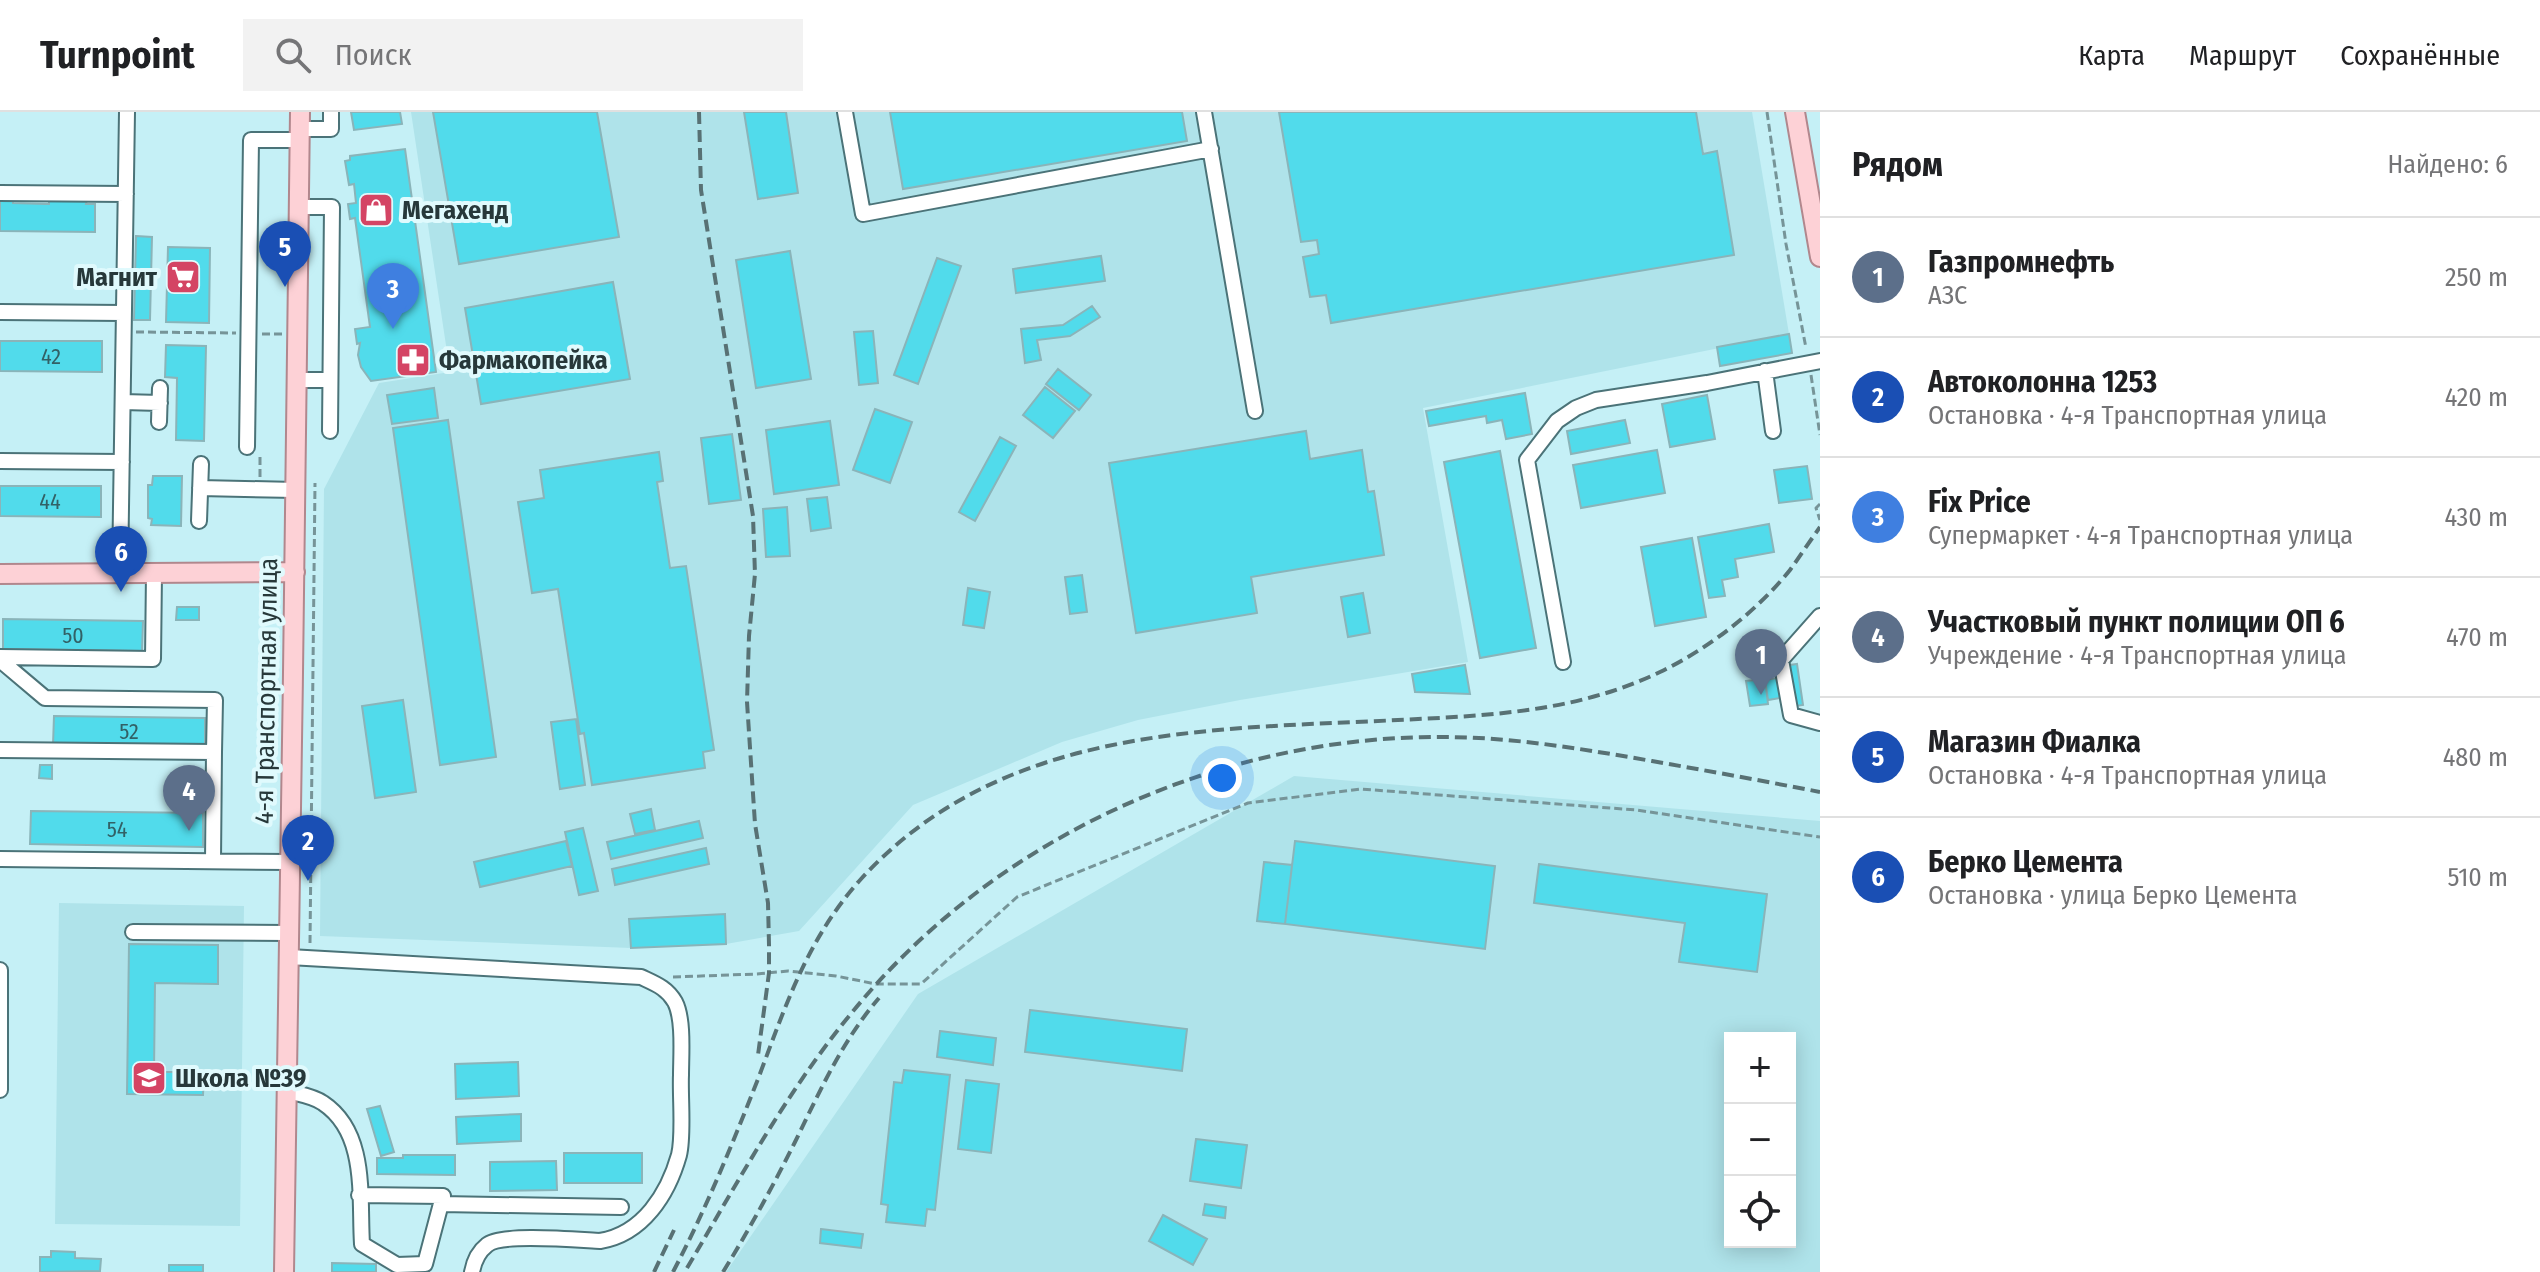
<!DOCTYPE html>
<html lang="ru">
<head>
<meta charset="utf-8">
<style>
  :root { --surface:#fff; --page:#f2f2f2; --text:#202124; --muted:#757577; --line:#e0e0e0; --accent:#2563eb }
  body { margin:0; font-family:"Fira Sans Condensed",sans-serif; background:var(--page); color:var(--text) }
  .controls { position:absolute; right:24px; bottom:24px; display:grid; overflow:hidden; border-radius:0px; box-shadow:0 4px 20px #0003 }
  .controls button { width:72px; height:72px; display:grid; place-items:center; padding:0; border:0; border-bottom:2px solid var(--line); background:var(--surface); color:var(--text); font:40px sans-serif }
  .you { position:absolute; left:1222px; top:666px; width:28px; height:28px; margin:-20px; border:6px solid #fff; border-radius:50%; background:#1a73e8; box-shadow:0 0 0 12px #1a73e833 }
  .badge { display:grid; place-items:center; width:52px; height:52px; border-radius:50%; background:var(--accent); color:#fff; font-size:26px; font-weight:700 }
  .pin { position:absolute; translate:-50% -66px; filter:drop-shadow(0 2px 4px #0008) }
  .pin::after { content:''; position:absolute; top:42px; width:28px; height:24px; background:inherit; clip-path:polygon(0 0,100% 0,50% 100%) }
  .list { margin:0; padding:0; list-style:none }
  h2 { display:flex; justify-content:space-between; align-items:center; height:104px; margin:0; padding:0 32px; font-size:34px }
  h2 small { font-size:26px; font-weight:400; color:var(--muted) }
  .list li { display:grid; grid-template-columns:52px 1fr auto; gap:24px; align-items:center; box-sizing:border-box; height:120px; padding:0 32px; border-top:2px solid var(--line) }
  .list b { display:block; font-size:30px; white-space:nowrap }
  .list p { margin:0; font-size:26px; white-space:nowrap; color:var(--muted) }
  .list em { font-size:26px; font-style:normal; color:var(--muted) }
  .icon { flex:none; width:44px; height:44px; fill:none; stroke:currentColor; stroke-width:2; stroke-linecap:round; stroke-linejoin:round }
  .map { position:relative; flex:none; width:1820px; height:1160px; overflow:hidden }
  header { display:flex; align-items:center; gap:48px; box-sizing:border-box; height:112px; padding:0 40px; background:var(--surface); border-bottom:2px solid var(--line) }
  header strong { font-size:38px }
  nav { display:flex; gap:44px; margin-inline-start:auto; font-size:28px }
  .search { width:560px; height:72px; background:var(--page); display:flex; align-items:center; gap:20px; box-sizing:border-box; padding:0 28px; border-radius:0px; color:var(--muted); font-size:30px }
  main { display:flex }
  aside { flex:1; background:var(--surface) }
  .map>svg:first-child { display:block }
  .built { fill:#afe3ea; fill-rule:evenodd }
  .building { fill:#51dbeb; stroke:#8ab4b9; stroke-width:2 }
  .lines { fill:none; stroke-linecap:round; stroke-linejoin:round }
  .minor-casing { stroke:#4b7378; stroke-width:18 }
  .major-casing { stroke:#b1878d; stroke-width:22 }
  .path { stroke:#769498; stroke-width:3; stroke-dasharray:8 4; stroke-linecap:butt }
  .minor { stroke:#fff; stroke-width:14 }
  .major { stroke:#fdd1d6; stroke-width:18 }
  .rail { stroke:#587174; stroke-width:4; stroke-dasharray:12 6; stroke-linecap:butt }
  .labels { text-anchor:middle; stroke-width:8; stroke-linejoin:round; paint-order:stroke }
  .number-label { font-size:22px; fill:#326166 }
  .poi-label { font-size:26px; font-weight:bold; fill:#27383a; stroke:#e0fafd; text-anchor:start }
  .street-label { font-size:26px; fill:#27383a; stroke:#e0fafd }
</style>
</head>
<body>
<header>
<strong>Turnpoint</strong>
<div class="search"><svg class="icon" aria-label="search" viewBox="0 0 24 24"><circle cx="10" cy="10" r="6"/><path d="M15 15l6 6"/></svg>Поиск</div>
<nav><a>Карта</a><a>Маршрут</a><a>Сохранённые</a></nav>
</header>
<main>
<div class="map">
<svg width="1820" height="1160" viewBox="0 0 1820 1160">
  <rect width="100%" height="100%" fill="#c5f0f6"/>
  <path class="built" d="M411,0H1752L1789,222L1423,296L1468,550L1240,588L1138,608L1062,630L913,693L799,819L726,832L631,836L320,824L324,377L379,271L450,260Z
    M1294,664L1820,709V1160H726L918,882ZM1730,926H1790V1130H1730Z
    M59,791L244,794L240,1114L55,1112Z"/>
  <path class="building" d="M351,0H400L402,12L354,18Z
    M433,0H597L619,125L459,152Z
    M744,0H786L798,81L758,87Z
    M890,0H1182L1187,29L903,77Z
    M1279,0H1696L1703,42L1717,39L1734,143L1331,211L1326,183L1310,185L1303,145L1319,142L1317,128L1301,130Z
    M405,37L436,260L371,269L361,255L358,243L360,231L357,232L355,217L370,215L355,106L350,107L348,92L356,91L354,72L349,73L345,49L350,48V44Z
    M0,87H13V91L46,92H49V87H87L86,92H95V120L0,119Z
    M136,124L152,125L150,208H134Z
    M168,135L210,136L209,211L166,210Z
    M790,139L811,267L756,276L736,148Z
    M1101,144L1105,169L1016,181L1013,157Z
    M937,146L961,154L918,272L894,263Z
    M613,170L630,267L481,292L465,196Z
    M1092,194L1100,205L1070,224L1037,228L1041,248L1025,251L1021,217L1063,213Z
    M873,219L878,271L859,273L854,220Z
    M1789,222L1792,241L1720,254L1717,235Z
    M0,229H102V260L0,259Z
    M166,233L206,234L204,329L176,328L177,266L165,265Z
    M1058,257L1091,283L1079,298L1046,272Z
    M1045,275L1075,299L1053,326L1023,303Z
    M434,276L438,306L392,312L387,283Z
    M1525,281L1532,322L1506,327L1502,308L1487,311L1486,304L1429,314L1426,299Z
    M1707,283L1715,327L1670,335L1662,292Z
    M875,297L912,310L890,371L853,358Z
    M448,308L496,645L440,653L393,316Z
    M1625,308L1630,331L1571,342L1567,319Z
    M830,309L839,373L774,382L766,318Z
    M1306,319L1310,347L1362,338L1368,380L1374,379L1384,443L1251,465L1257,501L1136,521L1109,351Z
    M732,322L741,388L709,392L701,326Z
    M1000,325L1016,334L975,409L959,400Z
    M1657,338L1665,381L1581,396L1573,353Z
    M1500,339L1536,536L1480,546L1444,350Z
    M659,340L663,369L657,370L670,456L686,454L714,638L703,640L705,656L592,673L584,621L580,622L558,477L532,481L518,390L544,386L540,358Z
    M1807,354L1812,387L1779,391L1774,358Z
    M153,364H182L181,414L151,413L152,407L148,406V373H152Z
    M0,374H101V405L0,404Z
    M827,385L831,416L811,419L807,387Z
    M787,395L790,444L766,445L763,397Z
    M1769,412L1774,440L1735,447L1738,465L1722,468L1725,484L1709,486L1698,425Z
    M1692,426L1706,505L1655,514L1641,435Z
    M1082,463L1087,500L1070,502L1065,465Z
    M968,476L990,480L984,516L963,513Z
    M1363,481L1370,521L1348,525L1341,485Z
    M177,495H199V508H176Z
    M3,507L143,509L142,539L3,537Z
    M1797,552L1803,593L1782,596L1780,586L1768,588L1765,568L1778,566L1776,555Z
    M1465,553L1470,582L1415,580L1412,562Z
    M1765,567L1768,592L1750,594L1746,569Z
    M403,588L416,680L375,686L362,594Z
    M54,604L205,606V634L53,633Z
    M576,607L585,673L560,677L551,610Z
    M40,653H52V667L39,666Z
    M651,697L655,718L635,722L630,702Z
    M31,699L203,701V735L30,732Z
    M699,709L703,726L611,747L607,730Z
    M583,716L598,779L579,783L565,720Z
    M566,729L572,754L480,775L474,750Z
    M1295,729L1495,754L1485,837L1285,812Z
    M706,736L709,752L615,773L612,757Z
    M1264,750L1292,753L1285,812L1257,809Z
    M1539,752L1767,782L1757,860L1679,850L1685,811L1534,791Z
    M725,802L726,832L631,836L629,807Z
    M129,832L218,833V872L155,871L154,960H204L203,983L127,982Z
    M1030,898L1187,917L1182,959L1025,940Z
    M940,919L996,926L993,953L937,945Z
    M518,950L519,984L456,987L455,952Z
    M904,958L950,963L935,1098L927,1097L925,1114L886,1110L888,1093L881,1092L894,970L902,971Z
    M966,968L999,972L991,1041L958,1037Z
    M380,994L394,1040L381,1044L367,997Z
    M521,1002V1029L457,1032L456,1005Z
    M1196,1027L1247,1033L1241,1076L1190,1069Z
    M564,1041H642V1071H564Z
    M403,1043H455V1063L377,1062V1046H403Z
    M556,1049L557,1078L490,1079V1050Z
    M1205,1092L1226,1095L1225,1106L1203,1103Z
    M1163,1103L1207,1127L1193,1153L1149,1129Z
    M821,1117L863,1122L861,1136L820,1131Z
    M51,1139L75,1140V1146L101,1147L100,1159L40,1160V1145H51Z
    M332,1151L376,1152V1160H332Z
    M169,1153H203V1160H169Z"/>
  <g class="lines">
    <g class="minor-casing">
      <path id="minor" d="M845,0L863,102L1211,37
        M1204,0L1255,299
        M300,17H331V0
        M0,81L126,82
        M299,95H332L330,319
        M0,200L124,201
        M1765,259L1773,319
        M297,268H330
        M123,290L160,291
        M159,310L160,276
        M247,335L251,28H299
        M0,349L122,350
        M200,376L296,378
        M199,409L201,352
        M120,461L127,0
        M1820,504L1781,548L1791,603L1820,611
        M0,545L153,547L154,461
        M0,548L45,586L215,588L214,640
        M1563,550L1527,348L1557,309L1576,296L1596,288L1707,271L1820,249
        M0,638L214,640L213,749
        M0,747L289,750
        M133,820L288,821
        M289,845L641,865C656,872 667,876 675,890C684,907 681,944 681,963C680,985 684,1023 679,1043C668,1082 643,1122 600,1129C579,1128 500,1121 487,1133C478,1140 474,1149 472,1160
        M0,858V978
        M287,979C298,982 313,984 323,991C368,1021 359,1085 362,1132L397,1153L425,1152L443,1084L359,1083
        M441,1092L621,1095"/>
    </g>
    <g class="major-casing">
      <path id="major" d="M1795,0L1820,145
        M0,462L295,460
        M284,1160C290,773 296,387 300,0"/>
    </g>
    <path class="path" d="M1767,0L1786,132L1806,236
      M136,220L236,221
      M262,222H282
      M1811,263L1820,323
      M260,365V341
      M1820,392L1816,396L1820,408
      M310,831L315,371
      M673,865L757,862L788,859L836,864L876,872H921L1017,785L1248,691L1361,677L1636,698L1820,725"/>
    <use href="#minor" class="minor"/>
    <use href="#major" class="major"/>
    <path class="rail" d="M699,0L701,78L753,404L755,462L749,524L747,590L755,712L768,791L769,833V861L758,943
      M687,1156C739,1068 788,977 854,898C996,725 1219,624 1442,625C1513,625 1582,637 1652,649C1708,659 1764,669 1820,680
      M654,1160L674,1118
      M673,1160C706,1097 732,1033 758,967C786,893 807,827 861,767C1007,608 1220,618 1418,607C1502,603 1583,597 1660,560C1708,537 1756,500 1790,458C1800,444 1810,429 1820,415
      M723,1160C749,1118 773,1074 795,1030C820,979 842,929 879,886"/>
  </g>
  <defs>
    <g id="shop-square" transform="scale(1.8)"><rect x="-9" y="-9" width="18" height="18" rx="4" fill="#d44464" stroke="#e0fafd"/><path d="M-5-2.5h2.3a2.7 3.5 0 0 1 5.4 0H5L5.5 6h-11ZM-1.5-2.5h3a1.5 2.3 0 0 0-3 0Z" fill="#fff"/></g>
    <g id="supermarket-square" transform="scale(1.8)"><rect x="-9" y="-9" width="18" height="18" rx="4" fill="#d44464" stroke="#e0fafd"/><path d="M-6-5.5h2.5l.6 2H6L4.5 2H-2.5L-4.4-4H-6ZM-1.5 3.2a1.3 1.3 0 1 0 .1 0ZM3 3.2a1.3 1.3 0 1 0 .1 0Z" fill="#fff"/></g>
    <g id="pharmacy-square" transform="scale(1.8)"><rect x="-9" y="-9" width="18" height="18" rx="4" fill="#d44464" stroke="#e0fafd"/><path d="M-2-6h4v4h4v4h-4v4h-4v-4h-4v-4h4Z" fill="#fff"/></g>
    <g id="school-square" transform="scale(1.8)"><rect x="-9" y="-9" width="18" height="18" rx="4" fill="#d44464" stroke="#e0fafd"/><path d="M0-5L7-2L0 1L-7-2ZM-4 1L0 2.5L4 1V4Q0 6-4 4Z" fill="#fff"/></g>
  </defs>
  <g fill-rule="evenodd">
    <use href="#shop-square" x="376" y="98"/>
    <use href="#supermarket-square" x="183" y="165"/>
    <use href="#pharmacy-square" x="413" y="248"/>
    <use href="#school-square" x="149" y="966"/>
  </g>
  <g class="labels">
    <g class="number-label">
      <text x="51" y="252">42</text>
      <text x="50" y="397">44</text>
      <text x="73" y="531">50</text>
      <text x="129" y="627">52</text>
      <text x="117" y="725">54</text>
    </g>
    <g class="poi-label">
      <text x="402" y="107">Мегахенд</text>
      <text x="157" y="174" text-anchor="end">Магнит</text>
      <text x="439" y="257">Фармакопейка</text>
      <text x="175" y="975">Школа №39</text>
    </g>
    <g class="street-label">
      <text transform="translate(266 579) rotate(-89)" y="9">4-я Транспортная улица</text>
    </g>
  </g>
</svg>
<div class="controls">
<button>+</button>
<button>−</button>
<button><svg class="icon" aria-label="locate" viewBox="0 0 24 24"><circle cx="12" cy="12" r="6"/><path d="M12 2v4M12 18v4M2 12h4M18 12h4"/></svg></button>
</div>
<div class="you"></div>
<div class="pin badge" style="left:1761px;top:583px;background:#5c6f8a">1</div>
<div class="pin badge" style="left:308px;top:769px;background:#1a4fb4">2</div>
<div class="pin badge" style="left:393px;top:217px;background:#3f7fe0">3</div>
<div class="pin badge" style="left:189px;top:719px;background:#5c6f8a">4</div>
<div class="pin badge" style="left:285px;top:175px;background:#1a4fb4">5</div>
<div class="pin badge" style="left:121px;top:480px;background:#1a4fb4">6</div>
</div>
<aside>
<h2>Рядом<small>Найдено: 6</small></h2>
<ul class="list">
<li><span class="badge" style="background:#5c6f8a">1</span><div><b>Газпромнефть</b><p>АЗС</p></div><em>250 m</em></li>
<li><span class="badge" style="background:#1a4fb4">2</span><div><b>Автоколонна 1253</b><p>Остановка · 4-я Транспортная улица</p></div><em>420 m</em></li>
<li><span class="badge" style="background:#3f7fe0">3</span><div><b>Fix Price</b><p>Супермаркет · 4-я Транспортная улица</p></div><em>430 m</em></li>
<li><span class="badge" style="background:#5c6f8a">4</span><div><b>Участковый пункт полиции ОП 6</b><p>Учреждение · 4-я Транспортная улица</p></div><em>470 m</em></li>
<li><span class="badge" style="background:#1a4fb4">5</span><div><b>Магазин Фиалка</b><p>Остановка · 4-я Транспортная улица</p></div><em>480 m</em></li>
<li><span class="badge" style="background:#1a4fb4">6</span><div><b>Берко Цемента</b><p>Остановка · улица Берко Цемента</p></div><em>510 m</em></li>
</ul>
</aside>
</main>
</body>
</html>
